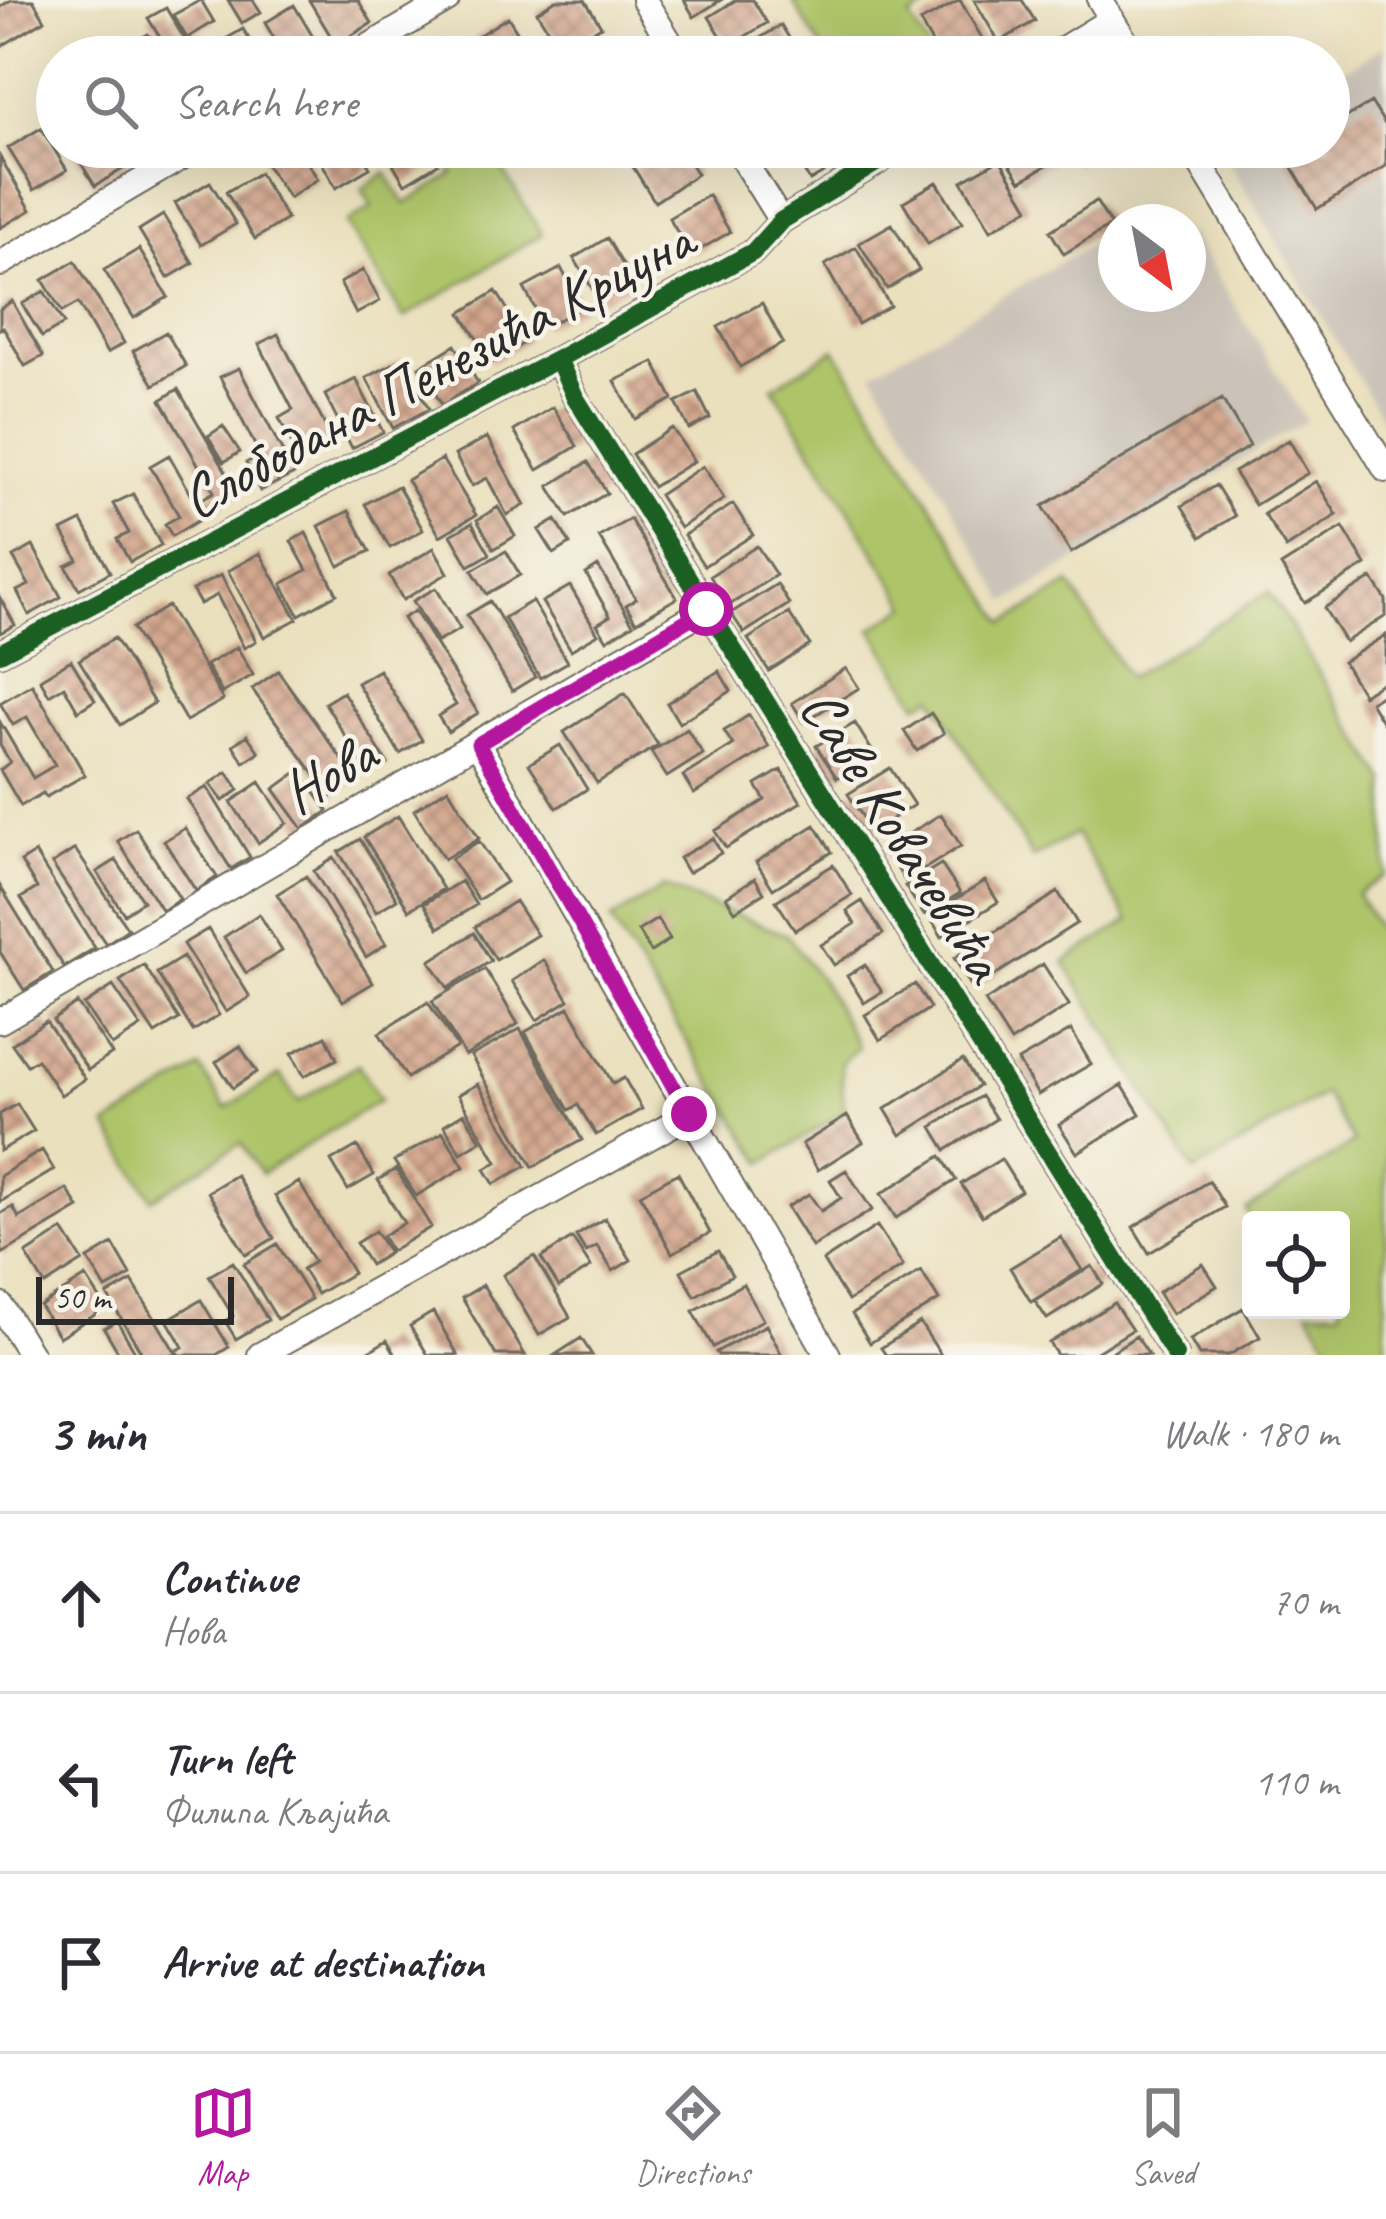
<!DOCTYPE html>
<html lang="en">
<head>
<meta charset="utf-8">
<style>
  :root { --surface:#fff; --page:#f7f7f7; --text:#2b2b33; --muted:#7c7c81; --line:#e1e1e2; --accent:#b5179e }
  body { margin:0; font-family:Caveat,sans-serif; background:var(--page); color:var(--text) }
  .controls { position:absolute; right:36px; bottom:36px; display:grid; overflow:hidden; border-radius:12px; box-shadow:0 12px 48px #0002 }
  .controls button { width:108px; height:108px; display:grid; place-items:center; padding:0; border:0; border-bottom:3px solid var(--line); background:var(--surface); color:var(--text); font:60px sans-serif }
  .compass { position:absolute; left:1098px; top:204px; width:108px; height:108px; border-radius:50%; background:var(--surface); box-shadow:0 12px 48px #0002; rotate:148deg }
  .scale { position:absolute; left:36px; bottom:30px; width:198px; box-sizing:border-box; padding-left:12px; border:6px solid #2b2b2b; border-top:0; font-size:33px; line-height:42px; white-space:nowrap; color:#2b2b2b; -webkit-text-stroke:9px #f7f3e8; paint-order:stroke }
  .stop { position:absolute; width:36px; height:36px; margin:-27px; border:9px solid #b5179e; border-radius:50%; background:#fff }
  .stop.end { background:#b5179e; border-color:#fff; box-shadow:0 3px 12px #0008 }
  .list { margin:0; padding:0; list-style:none }
  h2 { display:flex; justify-content:space-between; align-items:center; height:156px; margin:0; padding:0 48px; font-size:51px }
  h2 small { font-size:39px; font-weight:400; color:var(--muted) }
  .list li { display:grid; grid-template-columns:78px 1fr auto; gap:36px; align-items:center; box-sizing:border-box; height:180px; padding:0 48px; border-top:3px solid var(--line) }
  .list b { display:block; font-size:45px; white-space:nowrap }
  .list p { margin:0; font-size:39px; white-space:nowrap; color:var(--muted) }
  .list em { font-size:39px; font-style:normal; color:var(--muted) }
  .icon { flex:none; width:66px; height:66px; fill:none; stroke:currentColor; stroke-width:2; stroke-linecap:round; stroke-linejoin:round }
  .map { position:relative; flex:none; width:1386px; height:1355px; overflow:hidden }
  .search { position:absolute; background:var(--surface); box-shadow:0 12px 48px #0002; left:36px; right:36px; top:36px; height:132px; display:flex; align-items:center; gap:30px; box-sizing:border-box; padding:0 42px; border-radius:66px; color:var(--muted); font-size:45px }
  .sheet { height:696px; background:var(--surface) }
  nav { display:flex; justify-content:space-around; align-items:center; box-sizing:border-box; height:168px; border-top:3px solid var(--line); background:var(--surface); font-size:33px; color:var(--muted) }
  nav a { display:grid; justify-items:center; gap:6px }
  nav .on { color:var(--accent) }
  .map>svg:first-child { display:block }
  .industrial { fill:#cbc3b8 }
  .green { fill:#aec469; stroke:#6c784a; stroke-width:3 }
  .building { fill:url(#building-cross-hatch) }
  .lines { fill:none; stroke-linecap:round; stroke-linejoin:round }
  .street-casing { stroke:#6e6a5e; stroke-width:28 }
  .street { stroke:#fff; stroke-width:24 }
  .cycleway-casing { stroke:#f7f3e8; stroke-width:26 }
  .cycleway { stroke:#1b5e20; stroke-width:18 }
  .route { stroke:#b5179e; stroke-width:15 }
  .labels { text-anchor:middle; stroke-width:9; stroke-linejoin:round; paint-order:stroke }
  .street-label { font-size:60px; fill:#2b2b2b; stroke:#f7f3e8 }
</style>
</head>
<body>
<div class="map">
<svg width="1386" height="1355" viewBox="0 0 1386 1355">
  <defs>
    <pattern id="building-cross-hatch" width="8" height="8" patternUnits="userSpaceOnUse" patternTransform="scale(3)"><rect width="8" height="8" fill="#d4a78f"/><path d="M0 0l8 8M0 8l8-8" fill="none" stroke="#ac8875"/></pattern>
  </defs>
  <rect width="100%" height="100%" fill="#f7f3e8"/>
  <filter id="ink" filterUnits="userSpaceOnUse"><feTurbulence type="fractalNoise" baseFrequency=".00833" numOctaves="2"/><feDisplacementMap in="SourceGraphic" scale="24" xChannelSelector="R" yChannelSelector="G"/><feConvolveMatrix kernelMatrix="1 2 1 2 8 2 1 2 1" color-interpolation-filters="sRGB"/></filter>
  <filter id="wash" filterUnits="userSpaceOnUse"><feTurbulence type="fractalNoise" baseFrequency=".004" numOctaves="4" result="noise"/><feDisplacementMap in="SourceGraphic" scale="48" xChannelSelector="R" yChannelSelector="G"/><feGaussianBlur stdDeviation="2.7" result="paint"/><feColorMatrix in="noise" values="0 0 0 0 0 0 0 0 0 0 0 0 0 0 0 0 0 1.4 0 .05"/><feComposite in="paint" operator="in"/></filter>
  <g filter="url(#wash)">
    <rect width="100%" height="100%" fill="#eae0bd"/>
    <path class="industrial" d="M1386,45V425L1220,147H1329V79Z
      M1188,229L1306,421L1007,602L873,372L1116,230V294H1188Z"/>
    <path class="green" d="M792,0H938L910,18L934,57H827Z
      M438,147H525L499,164L542,234L404,318L346,223L372,207L362,189L386,173L405,204L453,174Z
      M835,349L1005,623L1070,584L1128,678L1269,592L1386,781V875L1357,894L1386,942V1355H1335L1308,1310H1341V1220H1252L1246,1210L1354,1143L1324,1094L1194,1172L1064,962L1129,921L1075,834L1033,858L933,696L918,704L872,629L908,606L773,387Z
      M664,887L787,935L823,983L858,1047L841,1063L844,1112L763,1163L611,920Z
      M358,1064L380,1100L261,1174L241,1143L152,1199L107,1126L200,1068L226,1108L280,1075L298,1102Z"/>
    <g id="blocks">
      <path class="building" d="M11,0H33L45,20L0,47V7Z
        M201,0L214,22L187,38L173,15Z
        M228,0H253L261,12L242,23Z
        M309,0H358L372,23L336,45Z
        M556,0H585L601,26L561,51L537,12Z
        M684,0H721L694,17Z
        M736,0H753L767,23L728,47L709,17Z
        M960,0L988,49L974,57H940L920,22Z
        M974,0H1022L1035,21L999,42Z
        M294,5L316,42L285,57L265,23Z
        M166,8L195,57H172L148,18Z
        M508,17L533,57H484L473,39Z
        M781,25L801,57H730Z
        M243,29L260,57H211L207,50Z
        M148,34L162,57H133L127,46Z
        M613,38L625,57H582Z
        M1371,102L1386,126V166L1317,209L1285,156L1299,147H1329V128Z
        M41,128L67,170L34,190L8,148Z
        M71,147H121L131,164L95,186Z
        M274,147H297L318,179L289,198L260,156Z
        M313,147H359L370,168L336,188Z
        M383,147H428L438,164L405,184Z
        M664,147H680L697,174L655,202L633,167Z
        M790,147H867L810,181Z
        M999,147H1048L1055,160L1021,181Z
        M1065,147H1107L1076,165Z
        M0,157L31,210L0,228Z
        M1000,159L1029,208L991,230L962,181Z
        M259,173L287,219L255,239L226,192Z
        M210,182L236,224L201,245L175,203Z
        M937,182L962,223L928,244L903,202Z
        M708,195L730,232L691,255L669,218Z
        M1096,201L1111,225L1064,254L1050,231Z
        M163,215L193,263L168,278L139,230Z
        M892,224L919,270L887,289L859,243Z
        M607,238L633,282L600,302L574,258Z
        M856,247L890,306L858,324L825,265Z
        M139,249L168,297L134,318L104,270Z
        M75,261L124,343L107,353L78,303L62,312L43,280Z
        M561,268L582,307L545,327L524,288Z
        M363,270L380,301L356,314L340,283Z
        M44,291L64,324L42,337L22,304Z
        M496,291L527,341L492,363L461,313Z
        M12,301L43,356L25,366L3,327L0,329V309Z
        M762,303L783,343L740,367L718,327Z
        M166,332L186,366L154,385L133,351Z
        M278,334L334,443L300,460L279,418L293,410L259,344Z
        M455,345L478,383L442,405L419,367Z
        M402,359L429,409L393,428L366,378Z
        M654,362L673,399L635,419L615,381Z
        M239,368L294,474L260,491L246,463L260,455L220,377Z
        M356,379L383,432L352,448L325,395Z
        M178,389L239,494L207,513L200,500L214,492L161,400Z
        M697,392L710,418L689,429L676,403Z
        M1222,399L1250,446L1071,553L1043,506Z
        M553,407L577,446L538,470L514,431Z
        M223,426L240,452L224,462L208,436Z
        M672,428L694,461L653,487L632,454Z
        M487,437L525,505L507,515L487,478L472,486L455,455Z
        M1289,440L1308,473L1255,505L1234,472Z
        M169,455L204,517L172,536L165,524L179,516L150,466Z
        M442,459L476,515L440,536L407,480Z
        M588,462L607,493L568,517L549,486Z
        M703,466L724,499L680,528L659,495Z
        M1316,481L1337,515L1286,548L1264,514Z
        M1216,485L1235,516L1201,537L1182,506Z
        M398,486L423,530L390,548L365,504Z
        M133,494L161,545L130,562L117,539L129,533L113,504Z
        M733,504L753,535L704,566L684,535Z
        M498,507L515,536L494,549L477,520Z
        M349,511L370,551L339,566L319,526Z
        M630,519L677,598L636,622L626,605L636,599L599,537Z
        M556,520L570,544L554,554L539,530Z
        M82,521L110,572L79,589L66,566L78,560L62,531Z
        M472,523L490,554L469,566L451,535Z
        M1343,527L1366,565L1305,603L1281,566Z
        M306,533L337,594L299,615L282,584L307,570L291,541Z
        M33,546L61,597L29,615L17,591L29,585L13,557Z
        M757,546L776,575L728,606L710,576Z
        M434,548L448,573L403,600L389,575Z
        M506,551L520,575L487,594L472,570Z
        M260,553L297,619L264,637L228,571Z
        M598,566L633,624L607,640L597,624L610,616L586,574Z
        M221,575L256,641L244,648L217,595L200,604L192,590Z
        M1372,578L1386,600V616L1345,642L1324,608Z
        M777,584L789,604L744,633L731,613Z
        M570,586L598,634L571,650L542,602Z
        M436,588L460,629L437,642L413,601Z
        M0,598L15,625L0,633Z
        M490,601L535,677L512,691L467,615Z
        M532,601L568,662L540,678L504,618Z
        M168,606L223,700L186,721L132,628Z
        M415,611L478,713L448,732L438,716L456,705L403,618Z
        M789,613L810,645L769,671L748,639Z
        M1386,635V680L1363,695L1343,662Z
        M114,638L154,703L120,725L79,660Z
        M237,647L253,675L222,693L206,665Z
        M71,660L95,700L78,711L64,686L49,695L40,679Z
        M846,668L859,688L804,722L792,703Z
        M379,670L422,740L400,754L357,683Z
        M278,671L356,779L331,797L252,689Z
        M719,671L731,691L679,723L667,703Z
        M32,684L85,775L46,797L43,793L21,806L0,770L10,762L0,745V722L33,778L55,765L27,717L13,725L0,703Z
        M343,692L388,764L369,775L325,703Z
        M1386,692V728L1370,702Z
        M625,693L658,745L597,783L564,732Z
        M931,713L944,733L917,751L904,731Z
        M749,715L769,747L694,794L683,776L733,745L724,731Z
        M855,723L874,754L837,778L816,746Z
        M687,729L703,754L667,777L651,752Z
        M247,735L259,752L244,762L233,745Z
        M560,745L587,789L557,808L529,764Z
        M890,768L914,805L872,831L848,794Z
        M781,770L801,802L726,848L715,831L765,800L756,785Z
        M299,771L328,811L303,829L274,789Z
        M227,772L239,790L223,801L210,784Z
        M260,782L287,823L258,843L231,802Z
        M207,787L250,857L231,869L187,799Z
        M448,788L479,838L444,859L414,810Z
        M941,814L961,846L905,881L885,849Z
        M398,816L443,889L409,910L364,837Z
        M815,825L832,852L773,889L756,862Z
        M185,828L217,877L196,891L164,841Z
        M136,829L180,899L162,911L118,841Z
        M713,838L721,853L688,873L679,858Z
        M360,839L397,899L376,912L339,852Z
        M479,841L506,882L478,900L451,859Z
        M75,849L128,929L106,944L52,864Z
        M35,853L95,948L64,967L21,898L37,888L21,862Z
        M334,858L386,944L366,957L314,871Z
        M116,860L143,901L124,914L97,872Z
        M941,864L960,893L924,915L905,886Z
        M833,865L852,895L795,930L776,901Z
        M306,876L373,983L343,1001L277,894Z
        M755,878L764,893L735,911L726,897Z
        M461,881L476,905L439,928L424,904Z
        M985,881L998,902L942,937L929,916Z
        M0,886L53,972L24,990L0,952Z
        M1058,892L1077,923L973,989L954,958Z
        M515,901L537,935L496,960L475,927Z
        M862,901L883,934L834,965L821,945L855,924L847,911Z
        M259,914L282,951L246,973L224,937Z
        M657,919L670,939L651,952L638,931Z
        M208,929L250,997L226,1012L183,944Z
        M474,933L491,961L448,988L430,961Z
        M183,957L219,1015L193,1031L157,973Z
        M544,960L569,1000L537,1020L512,981Z
        M1043,964L1069,1005L1011,1042L985,1001Z
        M144,965L179,1019L155,1034L120,981Z
        M865,965L882,992L864,1003L847,976Z
        M485,969L518,1024L465,1056L432,1001Z
        M915,984L930,1008L880,1040L865,1015Z
        M113,986L141,1027L112,1046L84,1005Z
        M428,1002L457,1047L407,1078L379,1033Z
        M77,1003L112,1054L88,1070L53,1020Z
        M569,1007L613,1084L624,1078L642,1109L596,1135L578,1105L569,1110L525,1032Z
        M46,1021L85,1079L61,1095L37,1059L27,1065L12,1044Z
        M520,1029L582,1140L533,1167L471,1056Z
        M1071,1030L1091,1064L1038,1095L1018,1061Z
        M326,1036L337,1059L304,1076L292,1053Z
        M240,1046L257,1072L233,1088L216,1062Z
        M963,1060L979,1086L901,1135L885,1109Z
        M478,1084L526,1166L494,1184L485,1169L497,1162L458,1095Z
        M1122,1085L1140,1114L1077,1153L1059,1125Z
        M981,1096L996,1119L946,1150L932,1127Z
        M17,1104L34,1131L0,1151V1114Z
        M464,1113L481,1141L461,1153L444,1125Z
        M847,1116L863,1142L818,1170L802,1144Z
        M443,1132L464,1167L416,1196L394,1161Z
        M357,1146L374,1175L348,1190L331,1161Z
        M42,1150L54,1170L0,1202V1176Z
        M941,1156L956,1180L896,1218L881,1194Z
        M1001,1159L1021,1191L982,1216L961,1184Z
        M396,1169L431,1227L391,1251L382,1236L404,1223L378,1180Z
        M846,1170L872,1210L812,1247L787,1207L809,1194L821,1211L841,1198L830,1180Z
        M678,1173L710,1233L672,1253L640,1194Z
        M236,1175L274,1238L246,1255L208,1192Z
        M1209,1181L1225,1207L1149,1253L1133,1227Z
        M299,1182L353,1273L317,1294L302,1269L314,1262L275,1196Z
        M67,1189L79,1208L2,1254L0,1214L13,1207L19,1218Z
        M605,1218L631,1260L613,1271L597,1246L586,1252L576,1236Z
        M877,1226L903,1266L848,1301L823,1261Z
        M63,1230L83,1261L45,1285L26,1254Z
        M375,1231L389,1253L370,1265L356,1243Z
        M1061,1237L1082,1270L1031,1302L1010,1268Z
        M572,1238L591,1267L559,1287L541,1258Z
        M113,1244L131,1275L106,1289L88,1259Z
        M277,1244L311,1299L277,1319L244,1264Z
        M718,1251L732,1275L695,1296L681,1271Z
        M534,1256L570,1317L539,1335L503,1275Z
        M233,1262L268,1320L236,1339L225,1321L233,1316L209,1276Z
        M1203,1264L1217,1286L1172,1314L1158,1292Z
        M1092,1266L1103,1284L1047,1319L1035,1301Z
        M921,1271L939,1300L870,1343L852,1314Z
        M86,1277L106,1308L59,1337L40,1306Z
        M132,1281L177,1355H143L107,1295Z
        M743,1284L763,1320L713,1347L693,1311Z
        M483,1285L525,1355H496L462,1298Z
        M201,1300L229,1347L216,1355H179L176,1351L183,1347L167,1320Z
        M1114,1303L1132,1330L1092,1355H1057L1049,1343Z
        M1243,1308L1260,1337L1229,1355H1199L1190,1340Z
        M433,1312L458,1355H428L410,1326Z
        M117,1321L137,1355H120L104,1328Z
        M920,1323L941,1355H886L881,1348Z
        M766,1325L782,1355H718L716,1352Z
        M1136,1336L1149,1355H1107Z
        M581,1338L592,1355H555Z
        M387,1340L396,1355H363Z"/>
    </g>
  </g>
  <g filter="url(#ink)">
    <use href="#blocks" fill-opacity="0" stroke="#6e6a5e" stroke-width="3"/>
    <g class="lines">
      <g class="street-casing">
        <path id="street" d="M644,0L679,57
          M1100,0L1135,57
          M351,57L447,0
          M1050,57L1112,19
          M735,147L781,221
          M1190,147L1386,470
          M0,264L199,147
          M558,359L575,397L1175,1355
          M0,653L558,359L753,252L781,221L902,147
          M478,744L828,1355
          M0,1021L706,609
          M0,1305L31,1355
          M260,1355L689,1115"/>
      </g>
      <use href="#street" class="street"/>
      <g class="cycleway-casing">
        <path id="cycleway" d="M558,359L575,397L1175,1355
          M0,653L558,359L753,252L781,221L902,147"/>
      </g>
      <use href="#cycleway" class="cycleway"/>
    </g>
  </g>
  <g class="lines" filter="url(#ink)">
    <path class="route" d="M689,1114L478,744L706,609"/>
  </g>
  <g class="labels">
    <g class="street-label">
      <text transform="translate(436 368) rotate(-28)" y="21">Слободана Пенезића Крцуна</text>
      <text transform="translate(328 772) rotate(-30)" y="21">Нова</text>
      <text transform="translate(904 834) rotate(58)" y="21">Саве Ковачевића</text>
    </g>
  </g>
</svg>
<div class="controls">
<button><svg class="icon" aria-label="locate" viewBox="0 0 24 24"><circle cx="12" cy="12" r="6"/><path d="M12 2v4M12 18v4M2 12h4M18 12h4"/></svg></button>
</div>
<svg class="compass" viewBox="-18 -18 36 36"><path d="M0-13l5 13h-10z" fill="#e53935"/><path d="M0 13l5-13h-10z" fill="#7c7c81"/></svg>
<div class="scale">50 m</div>
<div class="stop" style="left:706px;top:609px"></div>
<div class="stop end" style="left:689px;top:1114px"></div>
<div class="search"><svg class="icon" aria-label="search" viewBox="0 0 24 24"><circle cx="10" cy="10" r="6"/><path d="M15 15l6 6"/></svg>Search here</div>
</div>
<section class="sheet">
<h2>3 min<small>Walk · 180 m</small></h2>
<ul class="list">
<li><svg class="icon" aria-label="ahead" viewBox="0 0 24 24"><path d="M12 20V5M6 11l6-6 6 6"/></svg><div><b>Continue</b><p>Нова</p></div><em>70 m</em></li>
<li><svg class="icon" aria-label="left" viewBox="0 0 24 24"><path d="M17 20v-9H6M10 6l-5 5 5 5"/></svg><div><b>Turn left</b><p>Филипа Кљајића</p></div><em>110 m</em></li>
<li><svg class="icon" aria-label="arrive" viewBox="0 0 24 24"><path d="M6 21V4h12l-3 4 3 4H6"/></svg><div><b>Arrive at destination</b></div></li>
</ul>
</section>
<nav>
<a class="on"><svg class="icon" aria-label="map" viewBox="0 0 24 24"><path d="M3 6l6-2 6 2 6-2v14l-6 2-6-2-6 2zM9 4v14M15 6v14"/></svg>Map</a>
<a><svg class="icon" aria-label="directions" viewBox="0 0 24 24"><path d="M12 3l9 9-9 9-9-9zM9 14v-3h6M13 9l2 2-2 2"/></svg>Directions</a>
<a><svg class="icon" aria-label="saved" viewBox="0 0 24 24"><path d="M7 4h10v16l-5-4-5 4z"/></svg>Saved</a>
</nav>
</body>
</html>
